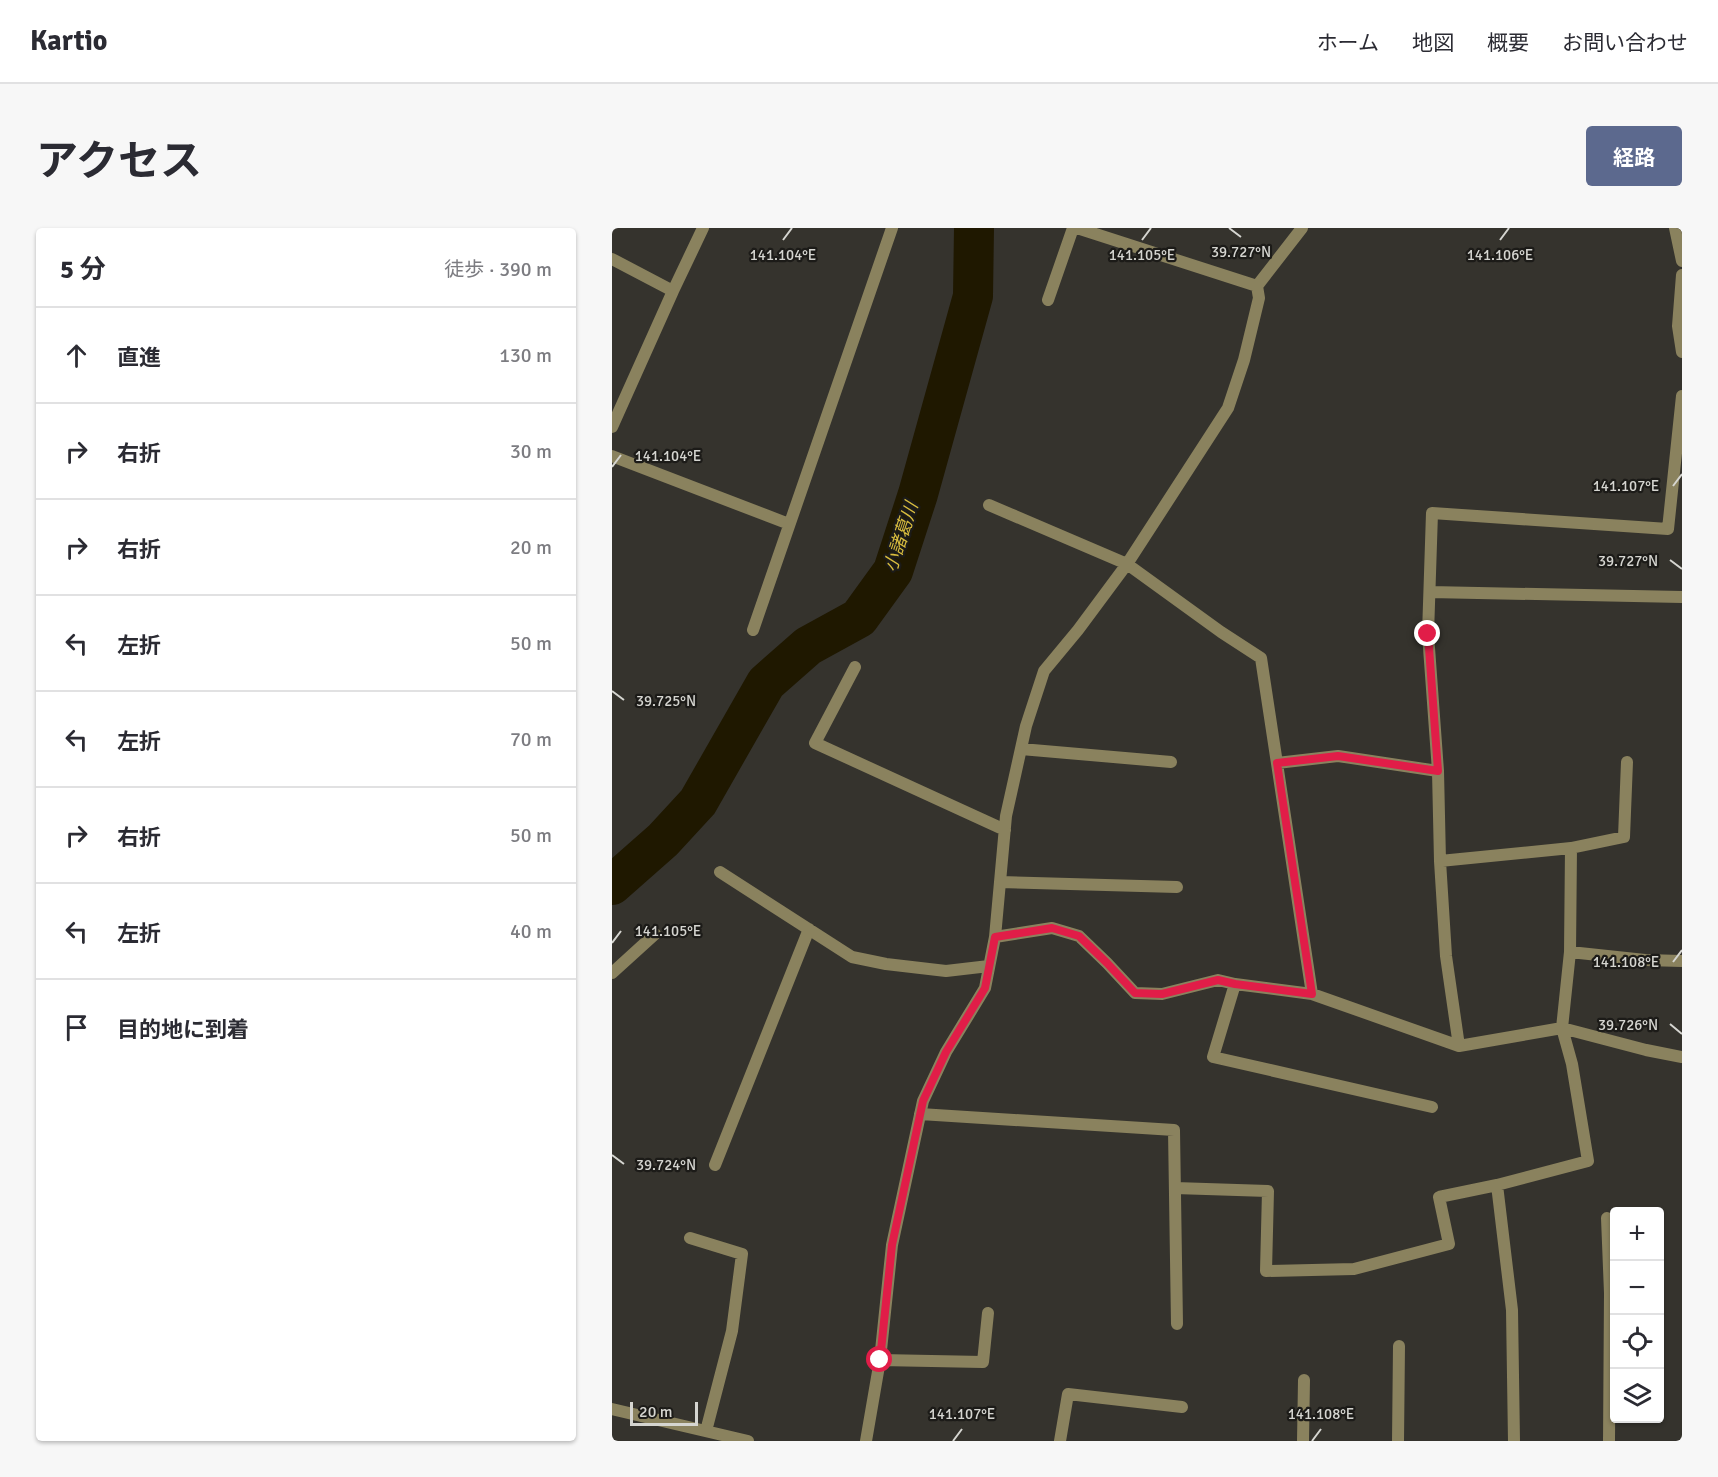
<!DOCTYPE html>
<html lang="ja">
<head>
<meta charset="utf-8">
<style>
  :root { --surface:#fff; --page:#f7f7f7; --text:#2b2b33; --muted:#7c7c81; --line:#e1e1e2; --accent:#5c698e }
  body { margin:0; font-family:Signika,"Noto Sans JP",sans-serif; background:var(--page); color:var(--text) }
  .controls { position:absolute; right:18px; bottom:18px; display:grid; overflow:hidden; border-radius:6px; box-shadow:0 2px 4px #0004 }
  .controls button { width:54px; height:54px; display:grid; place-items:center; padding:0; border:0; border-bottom:2px solid var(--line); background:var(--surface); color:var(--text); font:30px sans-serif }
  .scale { position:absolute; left:18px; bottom:15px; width:68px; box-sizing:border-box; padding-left:6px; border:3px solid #d5d5d0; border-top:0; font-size:16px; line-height:21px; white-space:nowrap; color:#d5d5d0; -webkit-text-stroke:4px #1c1b18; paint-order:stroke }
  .stop { position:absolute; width:18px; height:18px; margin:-14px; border:4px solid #e11d48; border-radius:50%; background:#fff }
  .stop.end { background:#e11d48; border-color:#fff; box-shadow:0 2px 6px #0008 }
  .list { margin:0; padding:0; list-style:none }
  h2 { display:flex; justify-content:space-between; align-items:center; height:78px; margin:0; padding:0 24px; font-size:26px }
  h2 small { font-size:20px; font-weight:400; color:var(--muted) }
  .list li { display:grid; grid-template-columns:39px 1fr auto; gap:18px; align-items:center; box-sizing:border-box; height:96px; padding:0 24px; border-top:2px solid var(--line) }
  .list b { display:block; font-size:22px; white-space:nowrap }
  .list em { font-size:20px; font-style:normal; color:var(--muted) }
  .icon { flex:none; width:33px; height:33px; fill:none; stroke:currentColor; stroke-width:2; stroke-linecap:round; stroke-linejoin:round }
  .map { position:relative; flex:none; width:1070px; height:1213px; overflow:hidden; border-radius:6px }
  header { display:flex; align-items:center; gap:36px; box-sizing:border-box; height:84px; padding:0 30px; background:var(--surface); border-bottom:2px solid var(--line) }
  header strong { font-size:28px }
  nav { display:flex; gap:33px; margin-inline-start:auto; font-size:21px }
  .intro { display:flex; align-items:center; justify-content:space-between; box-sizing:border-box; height:144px; padding:0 36px }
  h1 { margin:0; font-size:42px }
  .button { padding:15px 27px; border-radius:6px; background:var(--accent); color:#fff; font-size:21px; font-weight:700 }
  main { display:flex; gap:36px; padding:0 36px }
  aside { flex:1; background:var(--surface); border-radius:6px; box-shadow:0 2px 4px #0004 }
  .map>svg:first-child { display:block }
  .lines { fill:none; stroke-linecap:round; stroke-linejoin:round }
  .river { stroke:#1f1800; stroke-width:40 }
  .street { stroke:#8a825e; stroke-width:12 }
  .route { stroke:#e11d48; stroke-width:8 }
  .ticks { fill:none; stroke:#d5d5d0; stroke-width:2 }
  .labels { text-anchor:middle; stroke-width:4.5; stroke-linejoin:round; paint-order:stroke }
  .water-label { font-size:18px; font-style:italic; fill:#d9bd3e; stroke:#1c1b18 }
  .ticks-label { font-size:15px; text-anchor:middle; fill:#d5d5d0; stroke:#1c1b18; stroke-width:4.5; stroke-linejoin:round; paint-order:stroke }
</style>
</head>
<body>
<header>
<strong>Kartio</strong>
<nav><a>ホーム</a><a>地図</a><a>概要</a><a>お問い合わせ</a></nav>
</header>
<div class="intro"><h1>アクセス</h1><a class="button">経路</a></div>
<main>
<aside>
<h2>5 分<small>徒歩 · 390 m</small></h2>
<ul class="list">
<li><svg class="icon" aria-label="ahead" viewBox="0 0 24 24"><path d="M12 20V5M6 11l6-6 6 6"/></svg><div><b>直進</b></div><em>130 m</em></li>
<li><svg class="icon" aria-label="right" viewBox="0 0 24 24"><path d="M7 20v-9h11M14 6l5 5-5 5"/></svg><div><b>右折</b></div><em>30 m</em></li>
<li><svg class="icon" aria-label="right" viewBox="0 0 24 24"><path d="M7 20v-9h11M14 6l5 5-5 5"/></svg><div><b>右折</b></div><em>20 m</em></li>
<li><svg class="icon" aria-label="left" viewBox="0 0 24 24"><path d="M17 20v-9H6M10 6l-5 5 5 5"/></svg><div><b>左折</b></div><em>50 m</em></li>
<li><svg class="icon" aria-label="left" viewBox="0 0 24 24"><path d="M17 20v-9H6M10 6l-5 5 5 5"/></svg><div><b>左折</b></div><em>70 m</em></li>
<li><svg class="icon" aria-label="right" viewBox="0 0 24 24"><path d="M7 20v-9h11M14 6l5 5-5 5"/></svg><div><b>右折</b></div><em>50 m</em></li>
<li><svg class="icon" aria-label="left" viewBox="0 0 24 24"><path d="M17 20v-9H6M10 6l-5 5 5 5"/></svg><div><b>左折</b></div><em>40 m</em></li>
<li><svg class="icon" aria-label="arrive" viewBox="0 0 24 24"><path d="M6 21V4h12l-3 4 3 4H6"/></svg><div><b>目的地に到着</b></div></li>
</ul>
</aside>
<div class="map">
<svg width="1070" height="1213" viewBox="0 0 1070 1213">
  <rect width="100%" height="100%" fill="#35332d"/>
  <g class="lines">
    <path class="river" d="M0,657L51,612L86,574L154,455L196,418L247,390L281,343L306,266L361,68L362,0"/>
    <path class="street" d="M465,0L645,58
      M1063,0L1070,33
      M0,31L61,63
      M1070,47L1066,98L1070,124
      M436,72L461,0
      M0,199L61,63L91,0
      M0,228L177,296
      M377,277L515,336L609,404L649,430L700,766
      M818,364L1070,369
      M141,402L280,0
      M243,439L203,515L393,602
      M409,521L559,534
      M665,535L726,528L826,543
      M828,633L959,620
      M108,644L240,729L274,736L334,743L377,738
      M388,654L565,659
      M383,709L440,700L467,708L495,735L523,765L550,766L606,752L623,756L700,766L847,818L950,800L958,724L1033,732L1070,733
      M958,724L959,620L1012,609L1015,534
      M0,745L43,706
      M623,756L601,829L820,879
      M847,818L834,728L828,633L826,543L816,406L820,285L1056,301L1070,168
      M308,886L562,902L565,1096
      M103,937L197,701
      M885,957L976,933L960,836L950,800L1034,822L1070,829
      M563,960L656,963L654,1043L742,1041L837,1016L827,969L885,957L900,1082L902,1213
      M995,990L998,1065L997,1213
      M78,1010L130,1026L120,1103L94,1203
      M268,1132L371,1134L376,1085
      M0,1181L136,1213
      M254,1213L268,1132L280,1017L311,873L334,824L373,760L383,709L394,588L414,498L432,443L466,402L515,336L616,180L632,132L647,70L645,58L690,0
      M448,1213L456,1166L570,1179
      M691,1213L692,1152
      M786,1213L787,1118"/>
  </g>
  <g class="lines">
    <path class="route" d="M268,1132L280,1017L311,873L334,824L373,760L383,709L440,700L467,708L495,735L523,765L550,766L606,752L623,756L700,766L665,535L726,528L826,543L816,406"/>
  </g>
  <path class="ticks" d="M617,0L629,9M171,12L180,0M530,12L539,0M888,12L897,0M0,239L9,227M1061,258L1070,246M1058,332L1070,341M0,463L12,472M0,715L9,703M1061,734L1070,722M1058,796L1070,806M0,927L12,936M341,1213L350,1201M700,1213L709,1201"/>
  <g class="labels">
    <g class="water-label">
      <text transform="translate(289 309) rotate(-72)" y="6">小諸葛川</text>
    </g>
  </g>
  <g class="ticks-label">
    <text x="629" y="29">39.727°N</text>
    <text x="171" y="32">141.104°E</text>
    <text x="530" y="32">141.105°E</text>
    <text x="888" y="32">141.106°E</text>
    <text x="56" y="233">141.104°E</text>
    <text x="1014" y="263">141.107°E</text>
    <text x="1016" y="338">39.727°N</text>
    <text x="54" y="478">39.725°N</text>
    <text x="56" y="708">141.105°E</text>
    <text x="1014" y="739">141.108°E</text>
    <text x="1016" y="802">39.726°N</text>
    <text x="54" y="942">39.724°N</text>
    <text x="350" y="1191">141.107°E</text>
    <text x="709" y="1191">141.108°E</text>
  </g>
</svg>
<div class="controls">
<button>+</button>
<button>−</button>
<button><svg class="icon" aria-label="locate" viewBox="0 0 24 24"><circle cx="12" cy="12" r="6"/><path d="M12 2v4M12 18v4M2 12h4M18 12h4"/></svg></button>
<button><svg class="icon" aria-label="layers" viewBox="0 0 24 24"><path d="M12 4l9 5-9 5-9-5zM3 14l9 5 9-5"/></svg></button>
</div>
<div class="scale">20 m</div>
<div class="stop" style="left:268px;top:1132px"></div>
<div class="stop end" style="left:816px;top:406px"></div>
</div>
</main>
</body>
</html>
